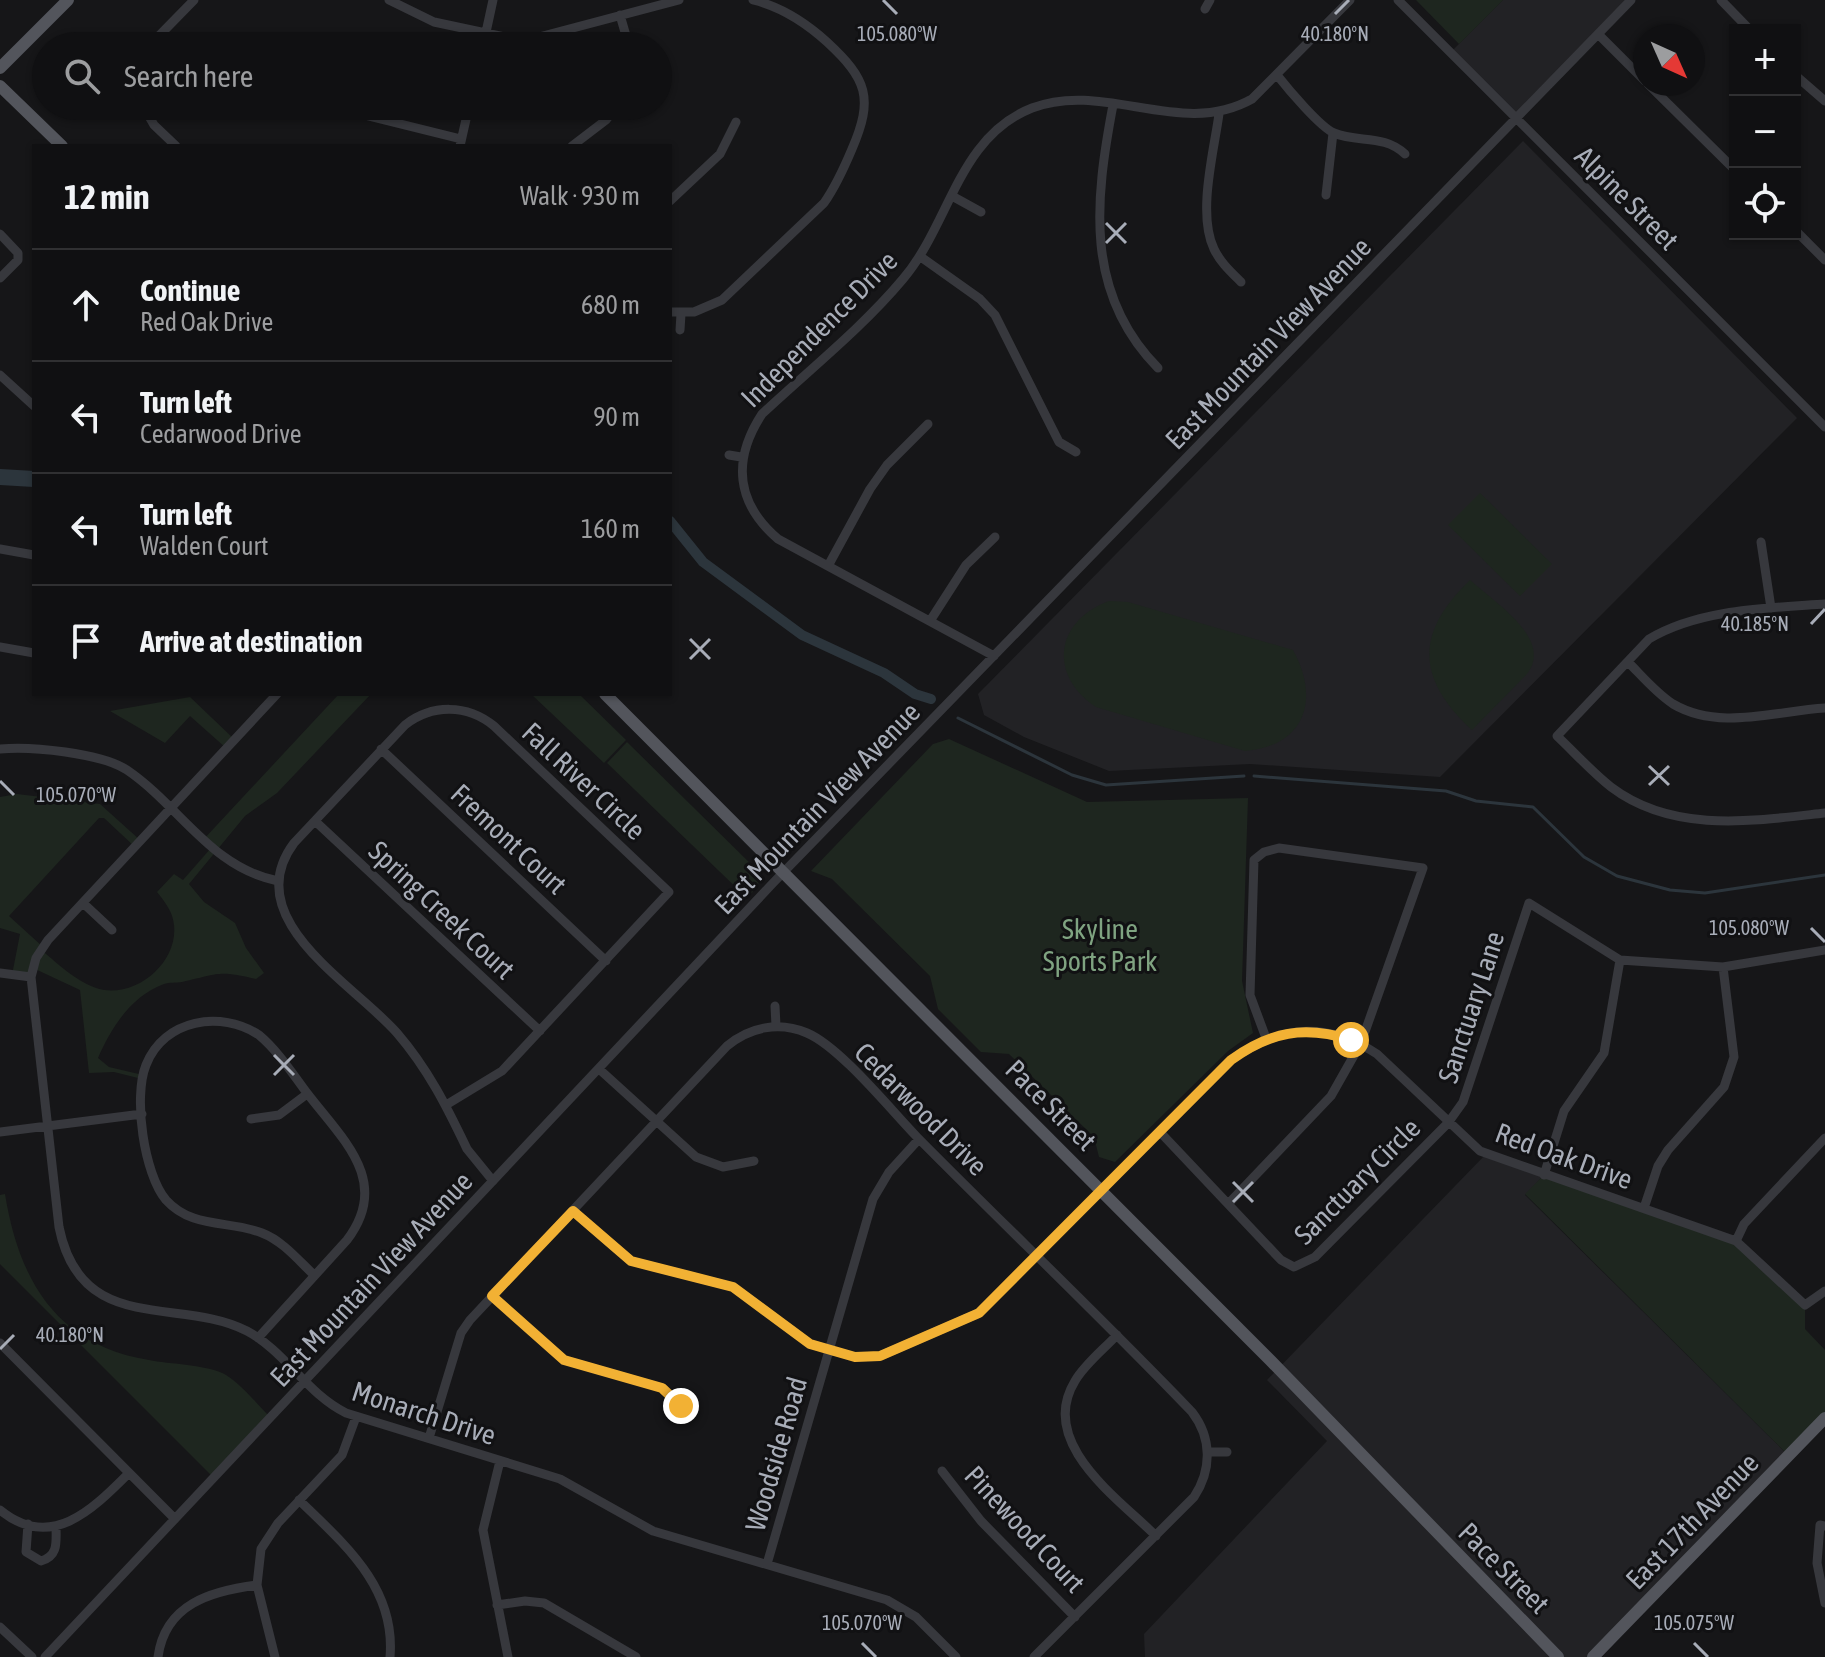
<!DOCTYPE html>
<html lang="en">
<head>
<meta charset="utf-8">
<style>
  :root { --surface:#101012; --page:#1e1e20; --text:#f1f3f6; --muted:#9c9d9f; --line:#303032 }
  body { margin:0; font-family:"Asap Condensed",sans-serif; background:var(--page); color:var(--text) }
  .controls { position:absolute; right:24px; top:24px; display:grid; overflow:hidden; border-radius:0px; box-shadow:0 2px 6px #0004 }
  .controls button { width:72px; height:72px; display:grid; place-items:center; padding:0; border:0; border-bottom:2px solid var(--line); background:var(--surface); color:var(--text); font:40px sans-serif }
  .compass { position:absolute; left:1633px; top:24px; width:72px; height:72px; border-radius:50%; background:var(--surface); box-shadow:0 2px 6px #0004; rotate:135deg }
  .stop { position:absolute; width:24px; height:24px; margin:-18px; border:6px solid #f2b134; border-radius:50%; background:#fff }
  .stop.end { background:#f2b134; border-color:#fff; box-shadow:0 2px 8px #0008 }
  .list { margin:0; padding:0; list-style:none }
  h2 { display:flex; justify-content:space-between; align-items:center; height:104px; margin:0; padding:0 32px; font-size:34px }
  h2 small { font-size:26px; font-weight:400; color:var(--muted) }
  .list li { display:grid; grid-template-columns:52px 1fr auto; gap:24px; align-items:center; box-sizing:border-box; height:112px; padding:0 32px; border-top:2px solid var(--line) }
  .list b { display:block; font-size:30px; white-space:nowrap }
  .list p { margin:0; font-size:26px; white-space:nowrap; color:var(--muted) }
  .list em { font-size:26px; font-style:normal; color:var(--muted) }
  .icon { flex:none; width:44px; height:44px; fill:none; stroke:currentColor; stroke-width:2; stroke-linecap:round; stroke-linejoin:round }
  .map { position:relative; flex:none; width:1825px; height:1657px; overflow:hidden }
  .search { position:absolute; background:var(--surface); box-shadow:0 2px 6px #0004; left:32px; top:32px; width:640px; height:88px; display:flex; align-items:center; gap:20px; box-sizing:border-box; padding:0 28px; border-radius:44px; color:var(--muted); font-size:30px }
  .panel { position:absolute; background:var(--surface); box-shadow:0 2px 6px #0004; left:32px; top:144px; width:640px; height:552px; border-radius:0px }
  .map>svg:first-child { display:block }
  .built { fill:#222225 }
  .green { fill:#1e261f }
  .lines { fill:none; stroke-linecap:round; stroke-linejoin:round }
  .stream { stroke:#2c353c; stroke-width:3 }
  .canal { stroke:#2c353c; stroke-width:10 }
  .river { stroke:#2c353c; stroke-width:16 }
  .minor { stroke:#37383d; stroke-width:9 }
  .major { stroke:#53555c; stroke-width:12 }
  .route { stroke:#f2b134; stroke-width:10 }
  .ticks { fill:none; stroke:#a8adb8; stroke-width:3 }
  .labels { text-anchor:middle; stroke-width:6; stroke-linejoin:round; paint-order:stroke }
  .street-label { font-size:28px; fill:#a8adb8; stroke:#111113 }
  .park-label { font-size:28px; fill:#7fa381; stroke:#111113 }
  .ticks-label { font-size:20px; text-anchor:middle; fill:#a8adb8; stroke:#111113; stroke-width:6; stroke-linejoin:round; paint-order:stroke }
</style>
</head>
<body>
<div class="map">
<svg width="1825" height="1657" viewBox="0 0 1825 1657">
  <rect width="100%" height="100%" fill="#161618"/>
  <path class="built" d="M1503,0H1631L1516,118L1450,53Z
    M1523,141L1797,418L1440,777L1250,764L1109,771L1024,737L984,715L978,694Z
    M1487,1153L1544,1175L1525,1195L1789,1456L1593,1657H1145L1144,1634L1327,1441L1267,1380Z"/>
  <path class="green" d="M1416,0H1503L1459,44Z
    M1480,493L1552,564L1520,596L1448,525Z
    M1470,580C1494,602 1554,639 1527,674L1472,730C1416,678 1415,633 1470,580Z
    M1109,601L1128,602L1293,650C1320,699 1306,746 1245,751L1096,707C1048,675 1055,621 1109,601Z
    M339,694H371L277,793L245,816L189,884L204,902L235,923L246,948L264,973L256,979C217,970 219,974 182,982C176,983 169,982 164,984C131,996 111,1028 98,1058L109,1067L143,1075L142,1079L114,1072L89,1073L80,990L33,968L31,977L12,975L20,934L0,928V797L17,794L100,804L140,840L135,847L104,818H99L9,916L43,947L41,950C60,965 79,985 104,990C140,995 178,961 174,925C173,912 165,902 157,892L174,874L183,880L211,848L203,840Z
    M531,694H579L626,740L604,763Z
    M190,697L234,739L226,748L190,716L165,743L110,711Z
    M949,739L1087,802L1248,798L1242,981L1253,1033L1228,1051L1115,1162L1099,1157L1094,1137L1009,1054L981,1052L938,1009L930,976L832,879L811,871L933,744Z
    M627,742L760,873L758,886L747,898L607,763Z
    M1544,1175L1736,1241L1805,1305V1329L1825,1350V1418L1789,1456L1525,1194Z
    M5,1194C19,1280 56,1345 149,1360C168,1364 211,1365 226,1375C243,1386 257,1404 271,1418L214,1478L0,1264V1195Z"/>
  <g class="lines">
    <path class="stream" d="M958,718L1072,775L1106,785L1244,776
      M1254,776L1446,791L1476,801L1533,807L1584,857L1617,876L1670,890L1705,893L1825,875"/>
    <path class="canal" d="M670,521L703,562L802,635L884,673L915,694L931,699"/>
    <path class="river" d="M0,477L34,479"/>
    <path class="minor" d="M389,0L434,22L524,41L679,0
      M1398,0L1825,427
      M1721,0L1750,30
      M1205,9L1210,0
      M620,15L629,46
      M1598,34L1645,81
      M149,46L194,0
      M483,46L493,0
      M1277,75C1288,89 1320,127 1334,133C1358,143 1384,134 1405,154
      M1795,75L1825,101
      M1648,84L1735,170
      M1113,105C1095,200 1084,293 1158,368
      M143,106L154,125L176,146
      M328,106L461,139
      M1219,114C1214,151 1197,214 1214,249C1220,262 1231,272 1241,282
      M460,146L469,106
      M572,146L606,120L617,106
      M1326,195L1333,133
      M952,196L981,212
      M670,201L720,154L736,122
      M1795,230L1825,260
      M0,234L18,253V260L0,278
      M921,257L980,299L995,315L1059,442L1076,452
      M670,312H694L722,300L824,203C836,186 844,168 852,149C874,98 867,79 827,42C805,22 782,7 753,0
      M680,330L681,314
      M0,375L34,406
      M729,455L741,457
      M1761,542L1771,608
      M0,549L34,555
      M828,566L870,489L887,465L928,424
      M1825,604C1768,608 1699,609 1649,639L1557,736C1575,753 1592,772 1611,787C1673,834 1753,821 1825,813
      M930,621L966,565L995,537
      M0,647L34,653
      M994,656L778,539C736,503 732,460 762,414C809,370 862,328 903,279C950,224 958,137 1032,108C1105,80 1181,139 1252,99L1350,0
      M1628,662C1642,676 1656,693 1673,704C1719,731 1775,711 1825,708
      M277,694L48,940L36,958L31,977L59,1227C81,1337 180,1296 247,1331C285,1351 307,1394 346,1413L560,1479L653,1531L887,1600L916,1617L956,1657
      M0,749C31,746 101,753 127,770C180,806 211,868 278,881
      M381,749L606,961
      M315,821L540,1031
      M83,903L112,930
      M0,973L31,977
      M775,1006L776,1026
      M599,1069L696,1157L723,1167L754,1161
      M446,1105L502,1071L669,892L494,726C467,704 432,704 405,725L294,843C237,919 354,984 397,1033C428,1069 447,1107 467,1149L493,1181
      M251,1119L279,1115L307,1094
      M0,1132L142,1114
      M1160,1132L1281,1260L1294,1267L1315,1257L1448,1123L1463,1102L1529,903L1620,960L1723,967L1825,950
      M1544,1175L1564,1111L1604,1053L1620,960
      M1228,1204L1331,1096L1361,1043L1423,868L1279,848L1264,852L1254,860L1250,995L1266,1038
      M1644,1208L1658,1166L1668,1150L1724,1087L1734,1057L1723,967
      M573,1211L631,1261L733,1287L810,1344L855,1357L880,1356L979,1313L1231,1060C1281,1025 1325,1021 1377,1054L1480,1151L1736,1241L1805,1305L1825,1291
      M1736,1241L1744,1224L1825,1138
      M492,1296L564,1360L662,1388L681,1406
      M1117,1335C1103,1350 1085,1364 1075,1381C1037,1443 1118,1498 1156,1536
      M258,1338L347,1240C392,1181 342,1139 307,1093C292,1073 278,1051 259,1035C221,1010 164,1019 146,1065C133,1097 144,1174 166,1200C192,1229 229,1220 262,1233C283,1241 299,1261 314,1275
      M0,1343L175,1519
      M429,1438L461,1333L470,1320L727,1046C750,1027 779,1021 807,1033C840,1047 890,1109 917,1137C1008,1229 1102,1318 1192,1412C1212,1438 1212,1470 1194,1497L1034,1657
      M1208,1452H1227
      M500,1461L483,1530L508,1657
      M942,1471L981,1521L1075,1617
      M299,1500C344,1544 396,1587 390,1657
      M0,1510C51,1552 93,1509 129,1473
      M28,1524L26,1552L41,1561C59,1556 56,1541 56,1526
      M1825,1526L1820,1525L1817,1563L1825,1603
      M767,1564L873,1199L889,1172L919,1139
      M497,1605L525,1601L544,1603L636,1657
      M0,1627L32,1657
      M45,1657L773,883L1631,0
      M158,1657C165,1604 211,1591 257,1585
      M275,1657L257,1585L261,1549L278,1523L342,1455L356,1417"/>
    <path class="major" d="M0,68L68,0
      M0,86L62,146
      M605,694L1271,1361L1558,1657
      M1593,1657L1825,1418"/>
  </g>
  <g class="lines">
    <path class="route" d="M681,1406L662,1388L564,1360L492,1296L573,1211L631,1261L733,1287L810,1344L855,1357L880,1356L979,1313L1231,1060C1270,1032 1304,1025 1351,1040"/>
  </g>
  <path class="ticks" d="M883,0L897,14M1335,14L1349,0M1106,223L1126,243M1106,243L1126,223M1811,624L1825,609M690,639L710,659M690,659L710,639M1649,766L1669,785M0,781L14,795M1649,785L1669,766M1811,928L1825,942M274,1055L294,1075M274,1075L294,1055M1233,1182L1253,1202M1233,1202L1253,1182M0,1349L14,1335M862,1643L876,1657M1694,1643L1708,1657"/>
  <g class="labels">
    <g class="street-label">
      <text transform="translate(1627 198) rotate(45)" y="10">Alpine Street</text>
      <text transform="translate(819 329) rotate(-45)" y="10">Independence Drive</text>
      <text transform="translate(1268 343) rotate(-46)" y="10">East Mountain View Avenue</text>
      <text transform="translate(584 781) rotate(43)" y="10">Fall River Circle</text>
      <text transform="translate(817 808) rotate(-46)" y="10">East Mountain View Avenue</text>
      <text transform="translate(509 839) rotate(43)" y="10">Fremont Court</text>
      <text transform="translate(442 910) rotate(43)" y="10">Spring Creek Court</text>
      <text transform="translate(1471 1007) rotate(-72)" y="10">Sanctuary Lane</text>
      <text transform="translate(1051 1105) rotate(45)" y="10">Pace Street</text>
      <text transform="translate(921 1109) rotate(45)" y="10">Cedarwood Drive</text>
      <text transform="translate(1564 1156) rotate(20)" y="10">Red Oak Drive</text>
      <text transform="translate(1357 1181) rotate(-45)" y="10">Sanctuary Circle</text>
      <text transform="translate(371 1279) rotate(-47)" y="10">East Mountain View Avenue</text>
      <text transform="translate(424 1413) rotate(18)" y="10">Monarch Drive</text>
      <text transform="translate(776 1454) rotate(-74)" y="10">Woodside Road</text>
      <text transform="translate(1692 1521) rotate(-46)" y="10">East 17th Avenue</text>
      <text transform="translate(1025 1529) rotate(47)" y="10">Pinewood Court</text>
      <text transform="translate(1504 1568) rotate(45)" y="10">Pace Street</text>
    </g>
    <g class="park-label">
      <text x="1100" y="939">Skyline<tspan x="1100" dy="32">Sports Park</tspan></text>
    </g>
  </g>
  <g class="ticks-label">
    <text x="897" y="41">105.080°W</text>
    <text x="1335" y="41">40.180°N</text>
    <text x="1755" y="631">40.185°N</text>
    <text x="76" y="802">105.070°W</text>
    <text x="1749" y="935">105.080°W</text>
    <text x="70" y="1342">40.180°N</text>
    <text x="862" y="1630">105.070°W</text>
    <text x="1694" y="1630">105.075°W</text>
  </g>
</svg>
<div class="controls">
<button>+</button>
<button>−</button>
<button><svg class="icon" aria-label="locate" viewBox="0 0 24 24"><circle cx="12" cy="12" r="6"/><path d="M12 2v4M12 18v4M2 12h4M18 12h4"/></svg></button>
</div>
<svg class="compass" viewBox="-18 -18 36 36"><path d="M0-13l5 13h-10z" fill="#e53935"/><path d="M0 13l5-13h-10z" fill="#9c9d9f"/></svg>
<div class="stop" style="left:1351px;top:1040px"></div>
<div class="stop end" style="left:681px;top:1406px"></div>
<div class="search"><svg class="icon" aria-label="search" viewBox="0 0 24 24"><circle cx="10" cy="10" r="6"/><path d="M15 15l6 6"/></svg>Search here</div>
<section class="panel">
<h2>12 min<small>Walk · 930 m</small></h2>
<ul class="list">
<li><svg class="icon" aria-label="ahead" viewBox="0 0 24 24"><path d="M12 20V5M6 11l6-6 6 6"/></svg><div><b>Continue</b><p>Red Oak Drive</p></div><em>680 m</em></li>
<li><svg class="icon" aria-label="left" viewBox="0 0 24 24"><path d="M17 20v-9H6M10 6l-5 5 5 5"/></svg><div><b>Turn left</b><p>Cedarwood Drive</p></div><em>90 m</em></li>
<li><svg class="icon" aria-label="left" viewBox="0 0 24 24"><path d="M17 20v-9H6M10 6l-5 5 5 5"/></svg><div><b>Turn left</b><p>Walden Court</p></div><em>160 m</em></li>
<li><svg class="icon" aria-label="arrive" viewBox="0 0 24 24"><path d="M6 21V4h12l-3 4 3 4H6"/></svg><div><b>Arrive at destination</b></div></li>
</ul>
</section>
</div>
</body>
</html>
